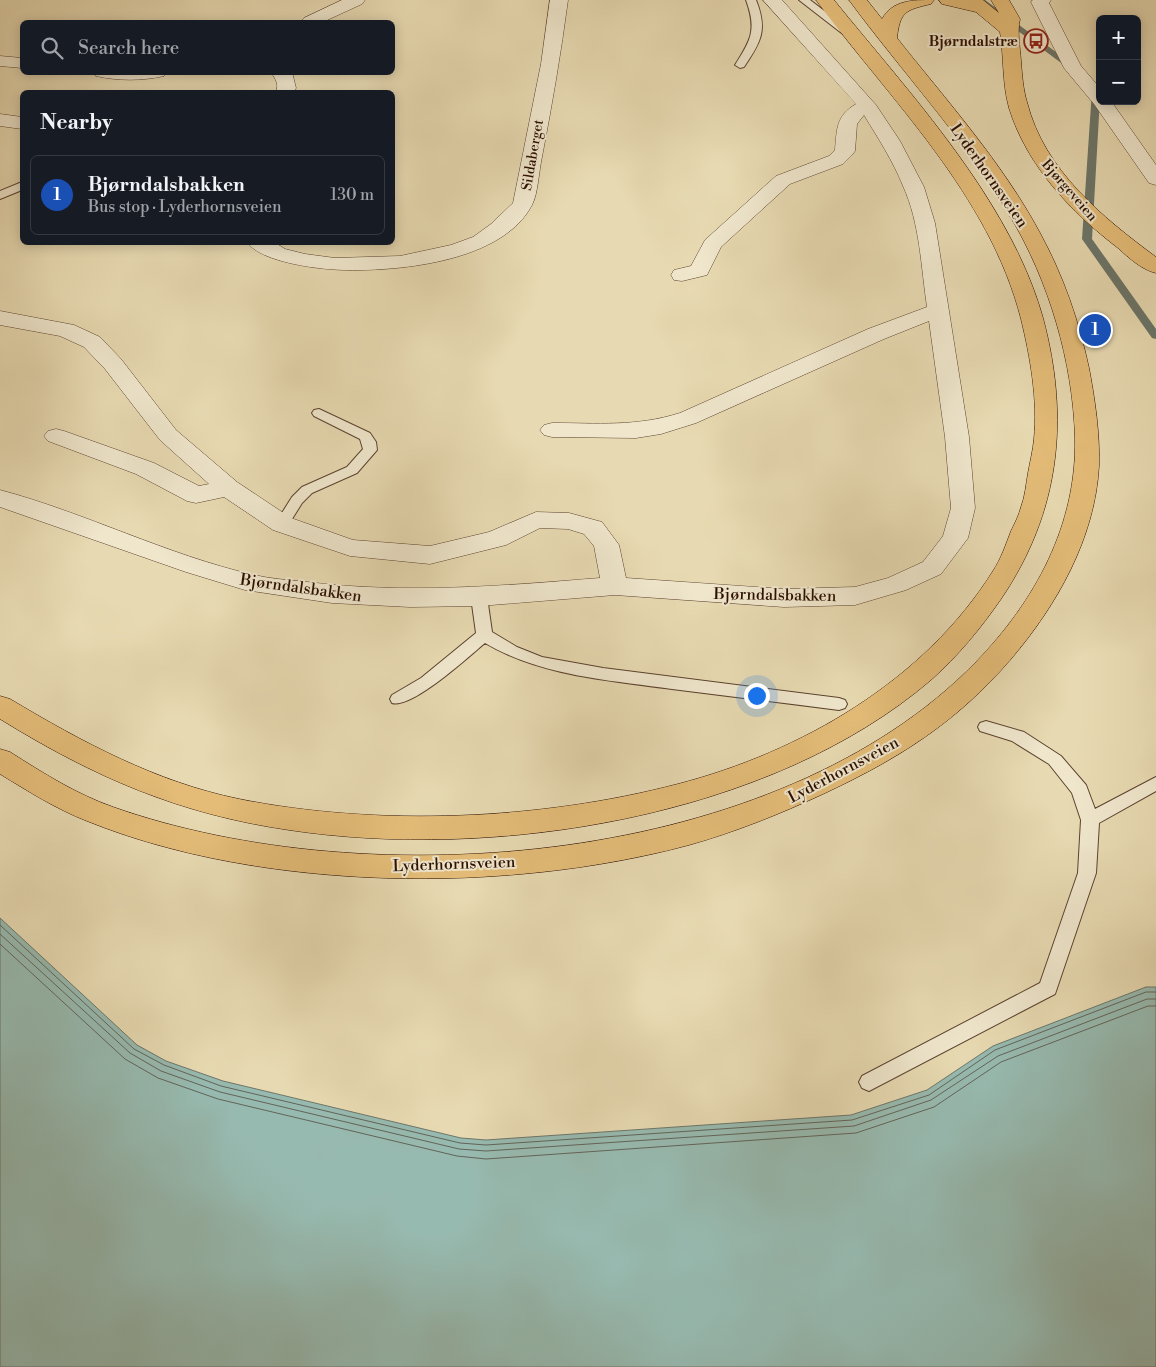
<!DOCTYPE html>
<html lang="en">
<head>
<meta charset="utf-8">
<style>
  :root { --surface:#171b24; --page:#20242c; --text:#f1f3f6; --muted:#9ea1a6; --line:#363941; --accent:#d93025 }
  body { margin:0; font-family:"Libre Bodoni",serif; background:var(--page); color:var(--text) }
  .controls { position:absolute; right:15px; top:15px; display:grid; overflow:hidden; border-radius:8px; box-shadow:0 2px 12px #0003 }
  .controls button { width:45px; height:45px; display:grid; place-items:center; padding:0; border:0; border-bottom:1px solid var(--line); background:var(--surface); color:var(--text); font:25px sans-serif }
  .you { position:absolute; left:756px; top:695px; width:18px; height:18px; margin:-12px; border:4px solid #fff; border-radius:50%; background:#1a73e8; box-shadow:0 0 0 8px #1a73e833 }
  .badge { display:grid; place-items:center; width:32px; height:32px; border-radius:50%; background:var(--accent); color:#fff; font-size:16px; font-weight:700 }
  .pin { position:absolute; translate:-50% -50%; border:2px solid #fff; box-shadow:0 1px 5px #0006 }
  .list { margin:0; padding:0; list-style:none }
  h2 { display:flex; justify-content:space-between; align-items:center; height:65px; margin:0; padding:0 20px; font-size:21px }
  h2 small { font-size:16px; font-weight:400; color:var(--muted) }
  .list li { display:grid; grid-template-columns:32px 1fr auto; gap:15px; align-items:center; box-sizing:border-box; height:80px; margin:0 10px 10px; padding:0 10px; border:1px solid var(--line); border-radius:8px }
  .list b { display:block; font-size:19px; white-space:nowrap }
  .list p { margin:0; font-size:16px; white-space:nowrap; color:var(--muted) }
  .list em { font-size:16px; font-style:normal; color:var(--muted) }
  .icon { flex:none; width:28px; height:28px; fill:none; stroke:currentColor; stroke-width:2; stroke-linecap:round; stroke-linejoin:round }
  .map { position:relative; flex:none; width:1156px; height:1367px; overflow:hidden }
  .search { position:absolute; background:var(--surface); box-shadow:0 2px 12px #0003; left:20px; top:20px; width:375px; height:55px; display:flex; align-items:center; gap:12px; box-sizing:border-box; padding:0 18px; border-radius:8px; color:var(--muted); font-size:19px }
  .panel { position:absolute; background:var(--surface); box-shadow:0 2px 12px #0003; left:20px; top:90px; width:375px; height:155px; border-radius:8px }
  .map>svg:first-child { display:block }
  .water { fill:#97bab0; stroke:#6c766a }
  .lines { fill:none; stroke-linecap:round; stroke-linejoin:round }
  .shore { stroke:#626459; stroke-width:1 }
  .stream { fill:#6c766a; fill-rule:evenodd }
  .lane-casing { stroke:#5b422e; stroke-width:2 }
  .street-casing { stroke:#5b422e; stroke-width:1 }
  .primary-casing { stroke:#2c0f02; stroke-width:1 }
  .lane { fill:#efe6cc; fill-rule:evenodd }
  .street { fill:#efe6cc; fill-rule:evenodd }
  .primary { fill:#e4bc78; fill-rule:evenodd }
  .labels { text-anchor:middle; stroke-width:4; stroke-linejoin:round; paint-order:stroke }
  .far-poi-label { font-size:14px; font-weight:bold; fill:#2c0f02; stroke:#efe6cc; text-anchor:end }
  .far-street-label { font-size:14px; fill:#2c0f02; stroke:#efe6cc }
  .street-label { font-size:16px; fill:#2c0f02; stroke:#efe6cc }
</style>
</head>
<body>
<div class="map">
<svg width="1156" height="1367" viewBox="0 0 1156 1367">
  <rect width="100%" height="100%" fill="#e7d9b1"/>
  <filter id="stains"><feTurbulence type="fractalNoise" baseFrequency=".004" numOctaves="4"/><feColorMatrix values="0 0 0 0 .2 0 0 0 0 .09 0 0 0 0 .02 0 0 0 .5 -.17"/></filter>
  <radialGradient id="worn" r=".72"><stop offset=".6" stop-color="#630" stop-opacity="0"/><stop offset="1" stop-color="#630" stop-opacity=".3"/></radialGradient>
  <path class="water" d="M0,918L137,1045L166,1061L223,1081L461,1138L486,1140L851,1115L927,1090L993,1046L1146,987H1156V1367H0Z"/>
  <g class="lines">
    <path class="shore" d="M0,925L134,1049L164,1065L221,1086L460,1143L486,1145L852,1120L929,1095L995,1050L1146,992H1156
      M0,934L130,1053L161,1071L220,1092L459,1149L486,1151L854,1126L931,1100L998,1056L1147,999H1156
      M0,944L125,1059L158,1078L218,1099L457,1156L486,1159L856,1133L934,1107L1001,1062L1148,1006H1156"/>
    <path class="stream" d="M976,0H985L1075,66L1068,68Z
      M1096,87L1100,89V98L1092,239L1156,329V339L1152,338L1082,239L1092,90Z"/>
    <g class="lane-casing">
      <path id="lane" d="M746,0H756C768,30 761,42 744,67L740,68L735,65C751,40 757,30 746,0Z
        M799,0H810L857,36L852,39L848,38Z
        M22,182V190L0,199V191Z
        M319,409L370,433L376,442L377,450L357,473L312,493L302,503L287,527H277L275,524L292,497L302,487L347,467L363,449L360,439L314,416L312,413L314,410Z
        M479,592L484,593L487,597L492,632L517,647L542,657L603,668L839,698L845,700L847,704L845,708L839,710C783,703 728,696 672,689C608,680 541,676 485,643C468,657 412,709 392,703L390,699L392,695L421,678L476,633L471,597L474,593Z
        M986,721L1024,732L1061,756L1086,785L1095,809L1156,777V791L1099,823L1096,873L1055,994L869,1091L862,1088L859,1082L862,1076L1040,983L1078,873L1081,820L1072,793L1049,764L1012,741L980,731L978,727L980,723Z"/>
    </g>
    <g class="street-casing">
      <path id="street" d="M342,0H365L362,4L323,22H301L304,18Z
        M550,0H568C561,53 552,105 542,157C539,170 538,194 532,205C503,261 402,271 347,270C323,270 261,263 247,242H274L285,249L305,254L335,258L400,256L451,245L473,237L491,224L513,203L541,64Z
        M763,0H782L876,105L900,141L924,187L935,223L969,437L975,508L968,538L941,574L906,590L855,605L784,607L615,595L479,606L410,607L332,603L245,590L186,572L0,507V490C86,513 167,555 254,575C271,579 289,580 307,582C405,594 502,586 600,578L594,546L584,534L568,529L540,528L506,545L430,564L350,556L273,530L224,497L196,503L187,501L136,474L48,441L44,436L48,431L56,429L64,431L154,463L199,486L209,484L160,440L105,369L84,347L60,336L0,325V311L74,325L100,337L121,359L176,430L237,482L291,518L353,540L430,546L489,532L536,512L569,513L602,522L619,545L626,578L784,589L855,587L888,578L923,562L943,536L951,508L945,437L929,321L884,339L696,423L661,434L636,438L552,437L544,435L540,430L544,425L552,423C597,423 636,427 680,413L868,329L927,307C921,267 920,223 903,186C893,161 878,138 864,115L857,124L855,151L852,155L843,164L790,184L721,247L707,275L682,281L674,280L671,275L674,270L691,266L705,240L776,176L829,156L835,150C837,128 836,116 856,104Z
        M1033,0H1051L1049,3L1081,66L1100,88V101H1111L1156,165V185L1149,183L1094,104L1064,68L1031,2Z
        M0,56L22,58V68L0,66Z
        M93,72H167L164,76C142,81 118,81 96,76Z
        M271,72H292L296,88L294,92H276C279,84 276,80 271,72Z
        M0,114L22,117V129L0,126Z"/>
    </g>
    <g class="primary-casing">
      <path id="primary" d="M816,0H834C910,94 1010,200 1043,318C1070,419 1060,512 1001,599C981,628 958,656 931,680C770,818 494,861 289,830C179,814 94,777 0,719V696L10,699C82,742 156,782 239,799C379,827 540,820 678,784C801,752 924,681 993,571C1001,559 1006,544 1011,531C1015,523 1019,515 1021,507C1025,497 1026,484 1028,473C1030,462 1033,450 1034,439C1038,400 1030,356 1021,319C989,194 890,100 816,0Z
        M849,0H867L882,19C893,0 912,0 934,0L931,4C906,10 900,11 897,38C946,100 1002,162 1040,233C1063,275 1079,321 1089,368C1095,400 1100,433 1099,466C1095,538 1057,605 1011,659C956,723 898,759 823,794C780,814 735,832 689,845C507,894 263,892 87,821C56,809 28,791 0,774V749L10,752C43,773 76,794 113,807C371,898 778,866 976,662C1035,601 1077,525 1075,438C1073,362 1049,281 1010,216C965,139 902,72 849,0Z
        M939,0H983L999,13L991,0H1009L1020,19C1017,33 1020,46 1021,61C1022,74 1023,89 1027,102C1044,170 1102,217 1156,257V273C1142,270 1129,258 1118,248C1071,212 1027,166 1009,108C1002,83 1004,57 1000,32L976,12L942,4Z"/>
    </g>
    <use href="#lane" class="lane"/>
    <use href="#street" class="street"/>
    <use href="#primary" class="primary"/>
  </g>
  <defs>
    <g id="bus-ring" transform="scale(1.25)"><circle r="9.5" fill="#efe6cc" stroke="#8f2418" stroke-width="1.5"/><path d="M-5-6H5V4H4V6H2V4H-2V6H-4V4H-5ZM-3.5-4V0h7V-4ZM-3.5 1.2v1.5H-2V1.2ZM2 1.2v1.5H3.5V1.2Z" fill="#8f2418"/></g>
  </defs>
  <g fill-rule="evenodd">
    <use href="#bus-ring" x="1036" y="41"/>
  </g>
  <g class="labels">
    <g class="far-poi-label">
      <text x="1018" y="46">Bjørndalstræ</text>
    </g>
    <g class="far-street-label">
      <text transform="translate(532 155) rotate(-80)" y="5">Sildaberget</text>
      <text transform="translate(1070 190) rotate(49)" y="5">Bjørgeveien</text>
    </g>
    <g class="street-label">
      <text transform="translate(990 175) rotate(55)" y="6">Lyderhornsveien</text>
      <text transform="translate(301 587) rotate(8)" y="6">Bjørndalsbakken</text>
      <text transform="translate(775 594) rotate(1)" y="6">Bjørndalsbakken</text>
      <text transform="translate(843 769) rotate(-28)" y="6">Lyderhornsveien</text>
      <text transform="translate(454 863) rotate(-2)" y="6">Lyderhornsveien</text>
    </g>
  </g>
  <rect width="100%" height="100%" filter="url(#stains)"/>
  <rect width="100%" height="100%" fill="url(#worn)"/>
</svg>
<div class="controls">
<button>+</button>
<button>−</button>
</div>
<div class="you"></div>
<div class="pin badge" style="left:1095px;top:330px;background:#1a4fb4">1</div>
<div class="search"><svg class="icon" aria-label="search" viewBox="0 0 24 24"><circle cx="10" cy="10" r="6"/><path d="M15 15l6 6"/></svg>Search here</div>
<section class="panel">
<h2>Nearby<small></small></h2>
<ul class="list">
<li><span class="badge" style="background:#1a4fb4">1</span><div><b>Bjørndalsbakken</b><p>Bus stop · Lyderhornsveien</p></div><em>130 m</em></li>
</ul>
</section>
</div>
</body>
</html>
